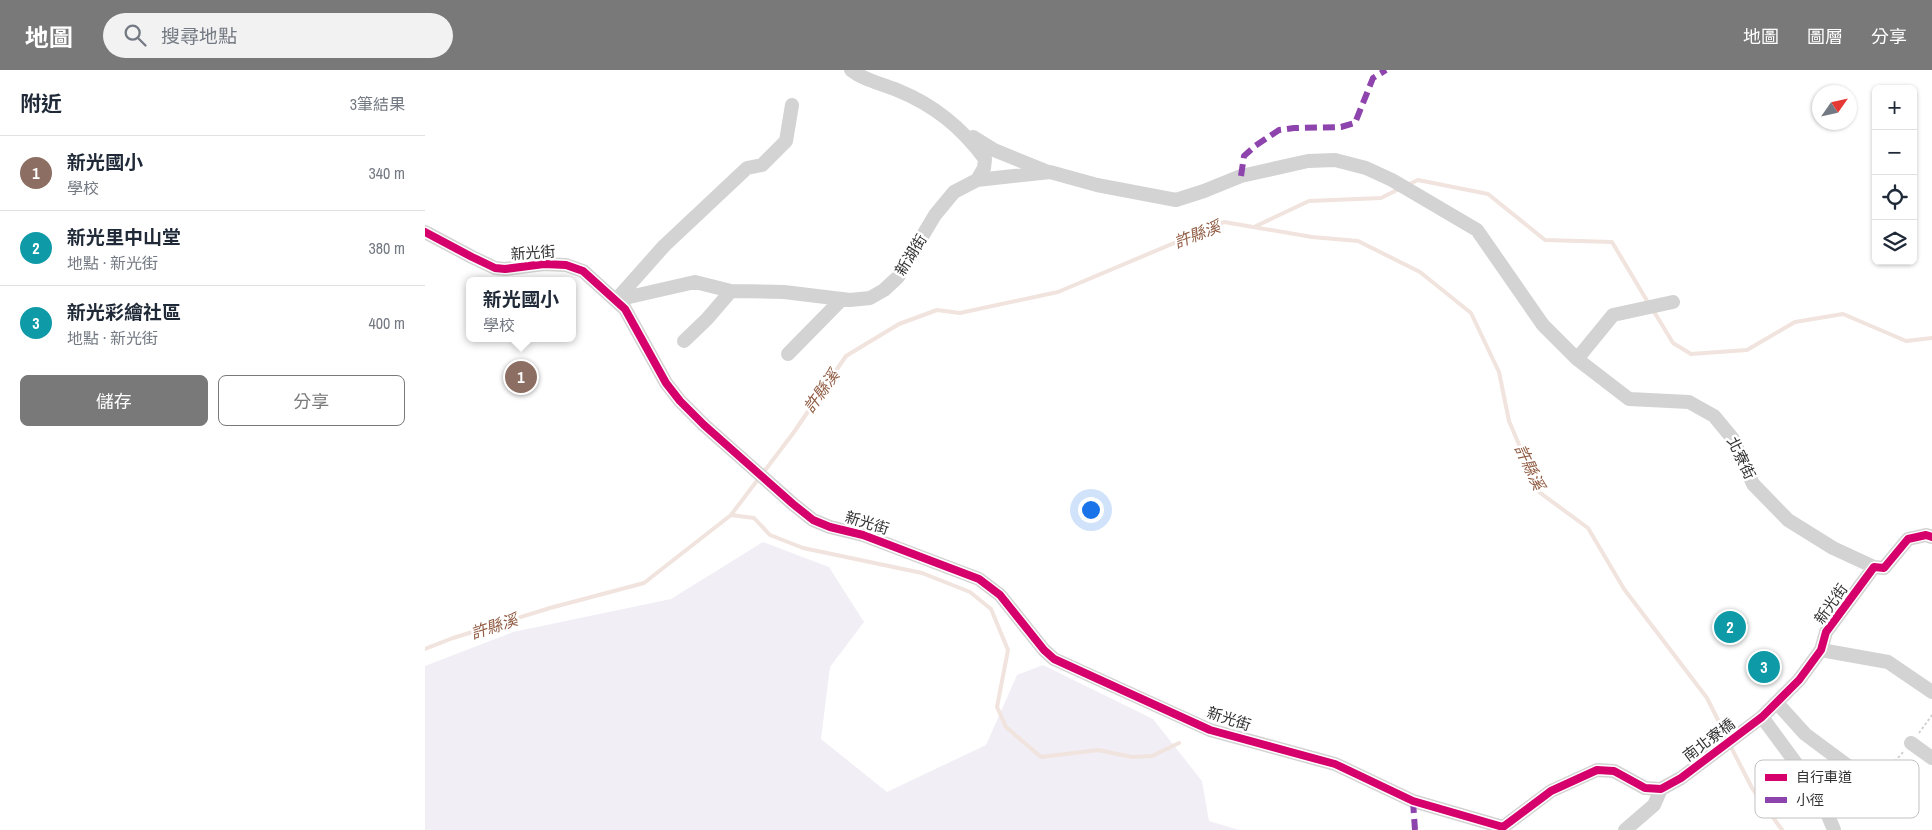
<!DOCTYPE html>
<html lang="zh-TW">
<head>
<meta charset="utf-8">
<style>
  :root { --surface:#fff; --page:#f2f2f3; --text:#1f2937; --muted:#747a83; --line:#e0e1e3; --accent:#797979 }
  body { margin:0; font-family:"Archivo Narrow","Noto Sans TC",sans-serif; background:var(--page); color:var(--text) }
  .controls { position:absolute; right:15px; top:15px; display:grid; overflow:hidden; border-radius:8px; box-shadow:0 1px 4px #0004 }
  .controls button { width:45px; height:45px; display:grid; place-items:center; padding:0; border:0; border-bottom:1px solid var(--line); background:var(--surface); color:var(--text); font:25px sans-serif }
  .compass { position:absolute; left:1387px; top:15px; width:45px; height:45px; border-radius:50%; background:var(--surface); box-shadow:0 1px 4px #0004; rotate:56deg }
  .you { position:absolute; left:665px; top:439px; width:18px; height:18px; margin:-12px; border:4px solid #fff; border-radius:50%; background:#1a73e8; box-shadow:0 0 0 8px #1a73e833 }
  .badge { display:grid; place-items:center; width:32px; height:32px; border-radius:50%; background:var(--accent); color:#fff; font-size:16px; font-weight:700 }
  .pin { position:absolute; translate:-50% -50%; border:2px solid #fff; box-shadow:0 1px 5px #0006 }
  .popup { position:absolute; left:41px; top:207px; width:110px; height:65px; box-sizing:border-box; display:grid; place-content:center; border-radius:8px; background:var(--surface); filter:drop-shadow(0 1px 4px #0005); font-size:16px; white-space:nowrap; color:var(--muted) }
  .popup b { font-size:19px; color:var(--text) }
  .popup::after { content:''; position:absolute; left:50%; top:100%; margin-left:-10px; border:10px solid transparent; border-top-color:var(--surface) }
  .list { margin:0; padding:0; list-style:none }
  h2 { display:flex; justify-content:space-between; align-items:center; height:65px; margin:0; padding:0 20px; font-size:21px }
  h2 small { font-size:16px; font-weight:400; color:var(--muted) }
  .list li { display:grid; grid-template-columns:32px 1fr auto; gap:15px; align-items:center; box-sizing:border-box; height:75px; padding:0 20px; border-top:1px solid var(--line) }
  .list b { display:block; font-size:19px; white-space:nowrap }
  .list p { margin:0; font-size:16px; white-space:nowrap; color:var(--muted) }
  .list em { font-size:16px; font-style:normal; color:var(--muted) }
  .actions { display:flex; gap:10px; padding:15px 20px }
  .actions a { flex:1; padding:11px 0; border:1px solid var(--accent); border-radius:8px; text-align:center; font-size:18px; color:var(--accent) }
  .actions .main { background:var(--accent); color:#fff }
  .icon { flex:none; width:28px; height:28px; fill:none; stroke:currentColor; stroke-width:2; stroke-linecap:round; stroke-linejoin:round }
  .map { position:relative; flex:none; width:1507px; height:760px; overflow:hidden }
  header { display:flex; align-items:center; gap:30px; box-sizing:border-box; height:70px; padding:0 25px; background:var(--accent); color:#fff }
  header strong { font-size:24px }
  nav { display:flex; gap:28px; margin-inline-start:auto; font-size:18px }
  .search { width:350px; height:45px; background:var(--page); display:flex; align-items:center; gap:12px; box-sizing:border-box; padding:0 18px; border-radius:28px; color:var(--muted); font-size:19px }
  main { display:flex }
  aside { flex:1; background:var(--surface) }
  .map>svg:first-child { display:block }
  .green { fill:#f1eef5 }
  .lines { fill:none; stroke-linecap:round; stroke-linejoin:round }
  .stream { stroke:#f1e3dd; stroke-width:4 }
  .building { fill:#808080 }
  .path { stroke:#d1d1d1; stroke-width:2; stroke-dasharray:2.5 2.5; stroke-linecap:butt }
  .minor { stroke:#d3d3d3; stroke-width:14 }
  .quiet { stroke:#8e44ad; stroke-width:6; stroke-dasharray:12 6; stroke-linecap:butt }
  .cycleway-casing { stroke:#fff; stroke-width:11 }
  .cycleway { stroke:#d6006c; stroke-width:8 }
  .labels { text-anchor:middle; stroke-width:5; stroke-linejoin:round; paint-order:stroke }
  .street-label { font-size:15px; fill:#313131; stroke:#fff }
  .water-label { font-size:16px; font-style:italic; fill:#905b42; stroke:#fff }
  .key { fill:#fff; stroke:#c1c1c1; stroke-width:1 }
  .key-label { font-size:14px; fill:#313131 }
</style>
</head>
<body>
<header>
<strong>地圖</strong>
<div class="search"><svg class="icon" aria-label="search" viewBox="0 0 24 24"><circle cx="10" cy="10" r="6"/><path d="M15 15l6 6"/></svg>搜尋地點</div>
<nav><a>地圖</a><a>圖層</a><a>分享</a></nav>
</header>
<main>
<aside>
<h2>附近<small>3筆結果</small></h2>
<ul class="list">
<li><span class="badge" style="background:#8d6e63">1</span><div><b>新光國小</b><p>學校</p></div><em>340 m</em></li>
<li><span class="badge" style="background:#0f9aa8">2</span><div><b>新光里中山堂</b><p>地點 · 新光街</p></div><em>380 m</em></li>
<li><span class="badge" style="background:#0f9aa8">3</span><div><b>新光彩繪社區</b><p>地點 · 新光街</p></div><em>400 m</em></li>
</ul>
<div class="actions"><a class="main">儲存</a><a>分享</a></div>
</aside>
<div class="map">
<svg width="1507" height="760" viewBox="0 0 1507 760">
  <rect width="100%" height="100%" fill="#fff"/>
  <path class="green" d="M338,472L404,497L439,552L405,597L396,669L462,722L561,675L592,605L618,595L728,649L777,711L784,751L814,760H0V596L88,562L246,529Z"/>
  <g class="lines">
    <path class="stream" d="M982,115L993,110L1063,124L1120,170L1187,172L1224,234
      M831,156L884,131L956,128L976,118
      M1228,240L1248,273L1266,284L1322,280L1370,252L1418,244L1481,271L1507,268
      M338,403L369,362L421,286L474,254L512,240L535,243L633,222L799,152L887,167L933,171L995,202L1046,243L1074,302L1084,351L1114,422L1163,458L1199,519L1282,628L1302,668
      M306,445L329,448L345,465L378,478L497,503L545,522L566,539L583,580L572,637L581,657L616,687L673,680L707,687L727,686L754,673
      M0,579L28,568L125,538L219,513L306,445L334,408
      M1305,675L1327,718L1357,760"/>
  </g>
  <path class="building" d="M1308,540L1323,553L1303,575L1288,562Z"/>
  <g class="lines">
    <path class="path" d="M1494,663L1507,645
      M1457,707L1478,682"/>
    <path class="minor" d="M548,67L569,80L623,102
      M552,110L625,102L672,115L751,130L779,121L816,106L883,91L910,90L941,98L967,110L1052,160L1118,255L1152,289L1204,329L1264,332L1289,346L1308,369L1328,414L1363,450L1408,478L1449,497L1459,498L1483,469L1501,465L1507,467
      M0,162L47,187L70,198L80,199L119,194L141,195L158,201L200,239L241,313L255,331L279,355L368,434L388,450L405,457L438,465L554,509L575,525L619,580L629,589L785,660L910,694L988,731L1078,757L1126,721L1172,700L1189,701L1220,718L1236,719L1256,708L1337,647L1374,610L1396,580L1401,562L1449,497
      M191,230L270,212L306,221L359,222L425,230L445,228L459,220L473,207L510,145L529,122L552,110L559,98L560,89C536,57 509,35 472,20C456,13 440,11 426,0
      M191,230L239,176L322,98L337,95L361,71L367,35
      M259,271L282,249L306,221
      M363,284L417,229
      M1152,289L1188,245L1248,232
      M1396,580L1463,592L1507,622
      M1352,633L1380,664L1450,716L1475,737
      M1337,647L1395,726L1409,760
      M1486,673L1507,688
      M1200,760L1229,735L1236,719"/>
    <path class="quiet" d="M816,106L819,86L830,76L854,60L869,58L916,57L930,53L948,8L961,0
      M988,731L990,760"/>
    <g class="cycleway-casing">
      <path id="cycleway" d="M0,162L47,187L70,198L80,199L119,194L141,195L158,201L200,239L241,313L255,331L279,355L368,434L388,450L405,457L438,465L554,509L575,525L619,580L629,589L785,660L910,694L988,731L1078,757L1126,721L1172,700L1189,701L1220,718L1236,719L1256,708L1337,647L1374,610L1396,580L1401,562L1449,497L1459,498L1483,469L1501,465L1507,467"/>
    </g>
    <use href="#cycleway" class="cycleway"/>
  </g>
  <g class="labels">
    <g class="street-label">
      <text transform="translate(108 183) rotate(-4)" y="5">新光街</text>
      <text transform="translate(486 185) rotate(-58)" y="5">新湖街</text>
      <text transform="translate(1316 388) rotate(64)" y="5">北寮街</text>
      <text transform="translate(442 453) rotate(17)" y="5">新光街</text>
      <text transform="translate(1406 534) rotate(-55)" y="5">新光街</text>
      <text transform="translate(804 649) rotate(18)" y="5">新光街</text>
      <text transform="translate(1284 670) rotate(-37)" y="5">南北寮橋</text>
    </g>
    <g class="water-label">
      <text transform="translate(772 164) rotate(-21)" y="6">許縣溪</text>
      <text transform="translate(396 321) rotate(-54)" y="6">許縣溪</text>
      <text transform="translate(1105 397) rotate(65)" y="6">許縣溪</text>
      <text transform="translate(69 556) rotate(-18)" y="6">許縣溪</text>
    </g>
  </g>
  <rect x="1330" y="690" width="164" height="58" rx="8" class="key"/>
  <rect x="1340" y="704" width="22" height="7" fill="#d6006c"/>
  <rect x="1340" y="727" width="22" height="6" fill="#8e44ad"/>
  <g class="key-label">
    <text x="1371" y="712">自行車道</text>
    <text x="1371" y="735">小徑</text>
  </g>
</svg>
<div class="controls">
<button>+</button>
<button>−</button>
<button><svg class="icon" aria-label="locate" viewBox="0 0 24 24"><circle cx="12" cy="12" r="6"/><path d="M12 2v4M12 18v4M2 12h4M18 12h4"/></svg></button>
<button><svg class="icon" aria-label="layers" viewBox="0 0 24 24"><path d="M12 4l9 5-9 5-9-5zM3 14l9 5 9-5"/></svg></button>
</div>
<svg class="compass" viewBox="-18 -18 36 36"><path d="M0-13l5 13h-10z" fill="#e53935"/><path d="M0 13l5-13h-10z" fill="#747a83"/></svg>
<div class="you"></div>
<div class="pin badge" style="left:96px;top:307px;background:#8d6e63">1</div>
<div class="popup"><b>新光國小</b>學校</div>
<div class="pin badge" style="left:1305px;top:557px;background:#0f9aa8">2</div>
<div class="pin badge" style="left:1339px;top:597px;background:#0f9aa8">3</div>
</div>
</main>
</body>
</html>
